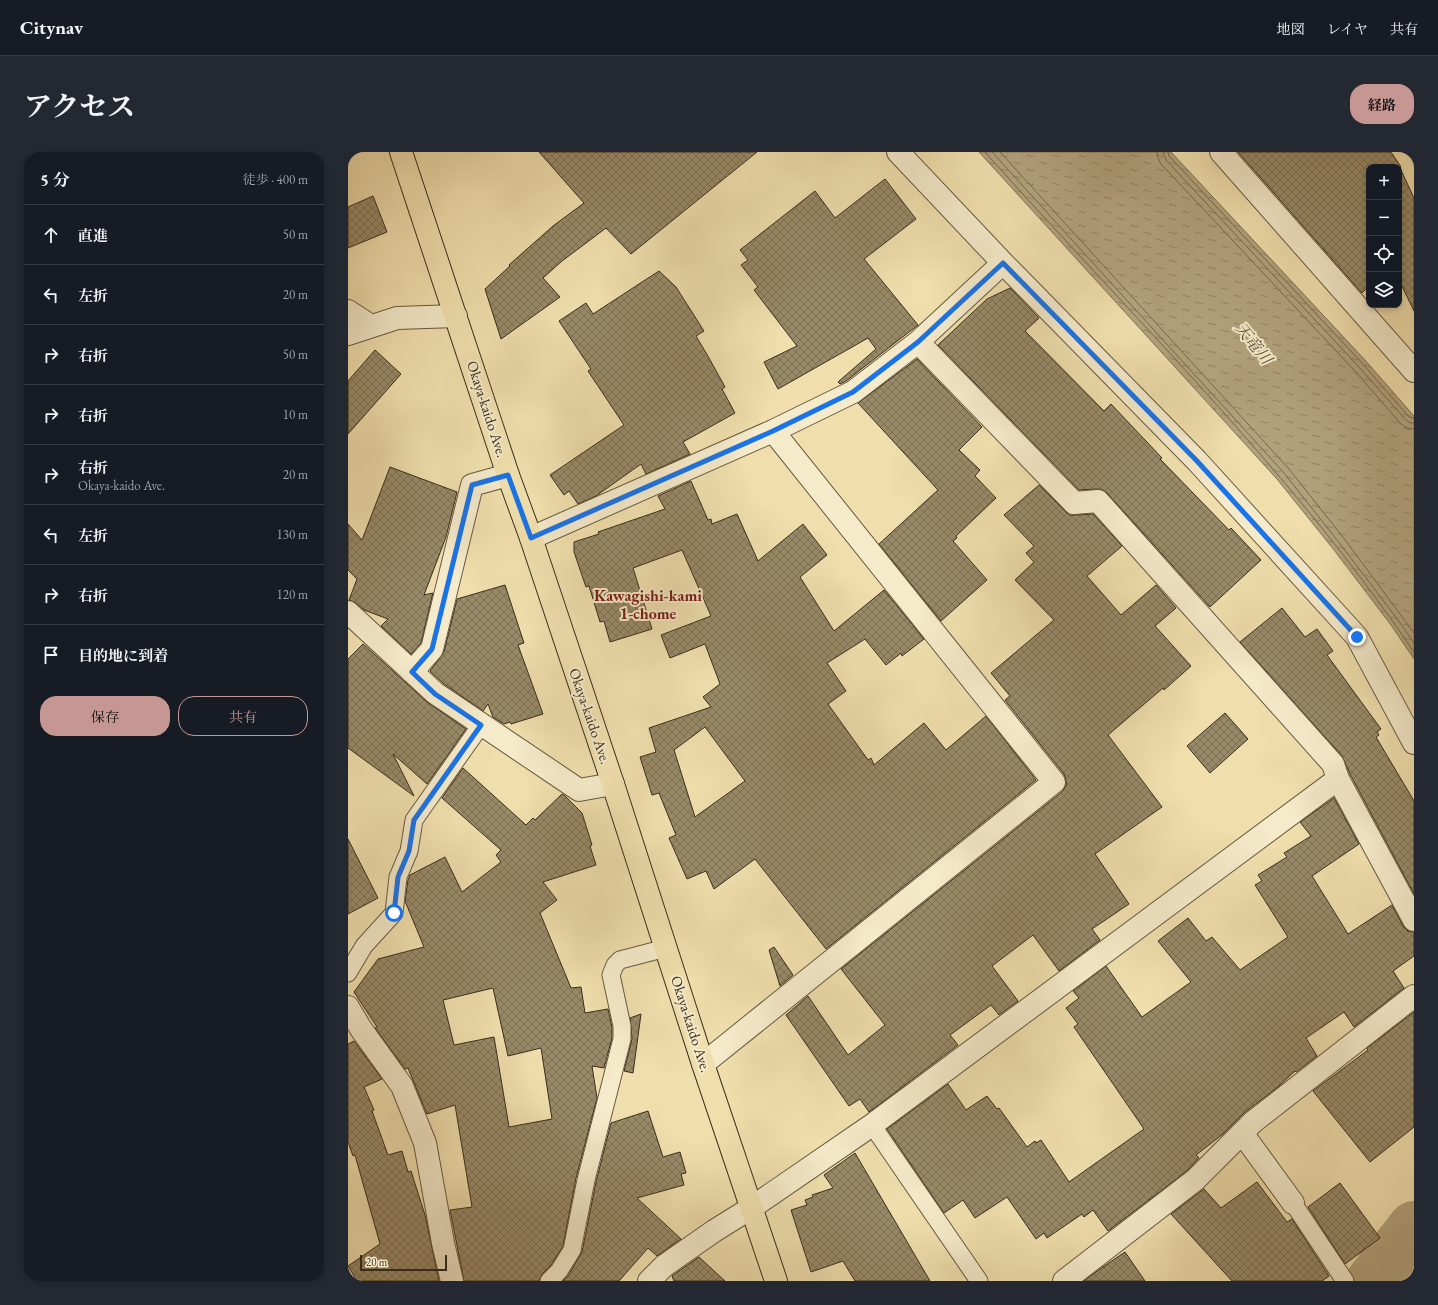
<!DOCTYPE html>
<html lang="ja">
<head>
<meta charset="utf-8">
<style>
  :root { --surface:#171b24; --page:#242831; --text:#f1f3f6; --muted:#9ea1a6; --line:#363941; --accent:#c59692 }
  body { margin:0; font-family:"EB Garamond","Noto Serif JP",serif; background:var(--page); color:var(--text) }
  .controls { position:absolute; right:12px; top:12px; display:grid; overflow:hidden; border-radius:8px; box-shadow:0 2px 6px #0003 }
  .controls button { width:36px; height:36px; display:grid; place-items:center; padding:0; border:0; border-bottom:1px solid var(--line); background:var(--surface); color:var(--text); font:20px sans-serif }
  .scale { position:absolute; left:12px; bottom:10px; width:87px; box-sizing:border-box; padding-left:4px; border:2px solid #392d1d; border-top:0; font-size:11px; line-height:14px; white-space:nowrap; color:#392d1d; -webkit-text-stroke:3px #f5eaca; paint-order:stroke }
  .stop { position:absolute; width:12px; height:12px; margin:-9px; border:3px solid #1a73e8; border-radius:50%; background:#fff }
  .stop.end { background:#1a73e8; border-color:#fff; box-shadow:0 1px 4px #0008 }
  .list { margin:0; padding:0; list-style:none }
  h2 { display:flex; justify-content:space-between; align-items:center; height:52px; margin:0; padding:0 16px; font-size:17px }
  h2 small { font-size:13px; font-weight:400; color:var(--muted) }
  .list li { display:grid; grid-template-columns:26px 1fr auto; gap:12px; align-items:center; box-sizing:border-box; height:60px; padding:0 16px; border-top:1px solid var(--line) }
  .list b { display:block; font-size:15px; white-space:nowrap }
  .list p { margin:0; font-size:13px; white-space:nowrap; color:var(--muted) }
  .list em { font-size:13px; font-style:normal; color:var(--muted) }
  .actions { display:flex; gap:8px; padding:12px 16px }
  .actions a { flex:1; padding:9px 0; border:1px solid var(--accent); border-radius:16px; text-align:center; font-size:14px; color:var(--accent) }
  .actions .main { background:var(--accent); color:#111 }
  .icon { flex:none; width:22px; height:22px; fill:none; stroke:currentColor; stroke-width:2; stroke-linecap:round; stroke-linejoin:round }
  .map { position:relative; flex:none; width:1066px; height:1129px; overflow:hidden; border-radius:16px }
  header { display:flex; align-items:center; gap:24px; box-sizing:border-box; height:56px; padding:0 20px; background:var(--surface); border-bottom:1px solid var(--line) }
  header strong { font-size:19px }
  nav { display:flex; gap:22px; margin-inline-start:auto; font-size:14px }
  .intro { display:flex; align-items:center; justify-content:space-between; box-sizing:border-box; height:96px; padding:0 24px }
  h1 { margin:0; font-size:28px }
  .button { padding:10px 18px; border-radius:16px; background:var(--accent); color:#111; font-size:14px; font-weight:700 }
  main { display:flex; gap:24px; padding:0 24px }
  aside { flex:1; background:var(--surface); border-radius:16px; box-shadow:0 2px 6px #0003 }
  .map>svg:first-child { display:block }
  .water { fill:url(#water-ripples); stroke:#827356 }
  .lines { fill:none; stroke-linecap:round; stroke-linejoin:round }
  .shore { stroke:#76684c; stroke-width:1 }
  .river { stroke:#b2a27c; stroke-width:52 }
  .building { fill:url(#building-cross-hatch); stroke:#392d1d; fill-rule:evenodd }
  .lane-casing { stroke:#675a41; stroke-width:19 }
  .street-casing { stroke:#675a41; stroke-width:24 }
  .primary-casing { stroke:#392d1d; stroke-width:24 }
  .lane { stroke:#f5eaca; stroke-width:17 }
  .street { stroke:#f5eaca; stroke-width:22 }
  .primary { stroke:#f0dfad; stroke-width:22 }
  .route { stroke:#1a73e8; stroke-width:5 }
  .labels { text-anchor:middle; stroke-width:4; stroke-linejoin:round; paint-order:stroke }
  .street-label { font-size:15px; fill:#392d1d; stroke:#f5eaca }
  .water-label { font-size:16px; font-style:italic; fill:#5d503a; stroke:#f5eaca }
  .neighbourhood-label { font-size:16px; font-weight:bold; fill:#7a1f14; stroke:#f5eaca }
</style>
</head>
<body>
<header>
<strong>Citynav</strong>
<nav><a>地図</a><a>レイヤ</a><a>共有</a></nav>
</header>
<div class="intro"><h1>アクセス</h1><a class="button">経路</a></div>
<main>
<aside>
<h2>5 分<small>徒歩 · 400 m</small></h2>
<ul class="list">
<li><svg class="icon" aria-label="ahead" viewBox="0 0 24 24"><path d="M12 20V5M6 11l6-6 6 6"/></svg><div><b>直進</b></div><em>50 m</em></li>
<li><svg class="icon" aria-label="left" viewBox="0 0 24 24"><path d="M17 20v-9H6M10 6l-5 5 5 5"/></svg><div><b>左折</b></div><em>20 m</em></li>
<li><svg class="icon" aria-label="right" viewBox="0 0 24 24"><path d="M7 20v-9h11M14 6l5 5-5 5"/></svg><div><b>右折</b></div><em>50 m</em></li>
<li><svg class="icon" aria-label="right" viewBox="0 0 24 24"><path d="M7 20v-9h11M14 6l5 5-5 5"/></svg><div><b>右折</b></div><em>10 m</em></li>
<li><svg class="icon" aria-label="right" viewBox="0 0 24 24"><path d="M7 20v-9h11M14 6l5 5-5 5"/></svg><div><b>右折</b><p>Okaya-kaido Ave.</p></div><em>20 m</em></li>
<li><svg class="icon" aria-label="left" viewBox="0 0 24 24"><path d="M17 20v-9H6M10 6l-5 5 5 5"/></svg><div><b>左折</b></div><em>130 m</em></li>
<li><svg class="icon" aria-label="right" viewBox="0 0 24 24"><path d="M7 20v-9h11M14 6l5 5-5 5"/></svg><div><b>右折</b></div><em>120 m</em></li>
<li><svg class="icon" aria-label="arrive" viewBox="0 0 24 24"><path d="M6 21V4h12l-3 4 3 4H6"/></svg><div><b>目的地に到着</b></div></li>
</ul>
<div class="actions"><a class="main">保存</a><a>共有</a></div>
</aside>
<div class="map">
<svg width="1066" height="1129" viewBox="0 0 1066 1129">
  <defs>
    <pattern id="water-ripples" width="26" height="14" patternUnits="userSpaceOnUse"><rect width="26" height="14" fill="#b2a27c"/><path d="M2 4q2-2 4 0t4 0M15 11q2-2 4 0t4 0" fill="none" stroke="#928465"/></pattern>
    <pattern id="building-cross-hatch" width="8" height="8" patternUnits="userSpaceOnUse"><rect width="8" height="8" fill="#988a68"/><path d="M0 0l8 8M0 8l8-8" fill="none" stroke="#7d7155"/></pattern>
  </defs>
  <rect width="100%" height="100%" fill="#f0dfad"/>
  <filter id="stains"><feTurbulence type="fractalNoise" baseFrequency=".005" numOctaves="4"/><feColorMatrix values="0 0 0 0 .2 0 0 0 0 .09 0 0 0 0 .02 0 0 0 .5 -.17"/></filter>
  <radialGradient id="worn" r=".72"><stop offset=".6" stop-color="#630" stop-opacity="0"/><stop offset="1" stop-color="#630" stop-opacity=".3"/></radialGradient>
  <path class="water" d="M631,0H823L1017,208L1066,264V507L1043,473L986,398L929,327Z"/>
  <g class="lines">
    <path class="shore" d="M637,0C783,164 943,318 1066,500
      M644,0L936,321L993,393L1050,468L1066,491
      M652,0L941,317L998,389L1066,481
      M809,0L810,6L813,12L1006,218L1053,272L1059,276L1066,277
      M815,0L818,8L1010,214L1058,268L1062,271H1066
      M820,0L821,4L1014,211L1061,265L1066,266"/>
    <path class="river" d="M1024,1129L1066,1075"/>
  </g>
  <path class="building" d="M191,0H409L283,102L258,76L214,109L195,126L212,145L153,187L137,137L162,114L161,113L205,74L236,51Z
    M890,0H1043L1053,15L1052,16L1066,46V159L1051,128V15H1021V134L1014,141Z
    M537,27L568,67L516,107L570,173L498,229L492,232L490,230L528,197L520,186L430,237L416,210L449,194L406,138L410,135L393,113L400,108L392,98L467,39L487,66Z
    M25,44L39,80L0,96V55Z
    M311,119L328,135L356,179L348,184L361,206L377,235L374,237L387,261L335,290L342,302L298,322L293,312L248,344L230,352L221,339L216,343L202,323L276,273L240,219L243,217L211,169L238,151L245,162Z
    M662,136L691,166L677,179L756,259L763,252L814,306L812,307L881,378L883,376L913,408L862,455L759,341L755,338L749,337L731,338L590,193L639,147Z
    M27,198L53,222L0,282V229Z
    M569,207L634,275L611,298L632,318L627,324L648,346L608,384L609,386L605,389L639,428L593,469L531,392L590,338L510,251Z
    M42,315L109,340L98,385L76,443L85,441L73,491L63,502L33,474L40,467L16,458L8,451L1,448L9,427L0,418V372L14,388Z
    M343,329L360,368L363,367L364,372L389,362L410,409L455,372L479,403L452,425L486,479L536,438L576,487L554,504L553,501L538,513L517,487L479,511L498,539L480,552L520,608L523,606L526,613L576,571L598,598L638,564L688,628L478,797L407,707L366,737L358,719L339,727L321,686L328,683L311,641L304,643L292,605L308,600L301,576L363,555L355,545L372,532L357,492L322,506L313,483L363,464L334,398L285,416L304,477L262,490L256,469L252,470L241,434L238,435L226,400V390L251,382L250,380L317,357L310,344ZM357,575L397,629L347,665L326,598Z
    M691,333L721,363H727L745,362L774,394L739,424L773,463L808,433L828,456L807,474L843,514L816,538L815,536L760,583L814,655L747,702L781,752L744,777L752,788L711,819L685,783L644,814L670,849L651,863L643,853L602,883L610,893L521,960L512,947L501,954L438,863L460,844L500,903L537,873L493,817L714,640L718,634V628L716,622L657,548L662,544L643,521L706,468L667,428L686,410L678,401L686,394L656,363Z
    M157,433L176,491L170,493L195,562L163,572L162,570L156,572L145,565L140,552L135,559L95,531L82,519L96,500L109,447Z
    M934,456L957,485L969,477L985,499L979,503L1033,577L1029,580L1031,583L1028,585L1066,649V742L1002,622L994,604L892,490Z
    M15,492L79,550L118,577L79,632L45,602L66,644L0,596V507Z
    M877,561L900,587L862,621L839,594Z
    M115,616L178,673L185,666L187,668L214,642L217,644L234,661L244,693L242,694L248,713L195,730L209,748L192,761L223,836L233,835L237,861L260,857L264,875V886L256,916L244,914L249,946L228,1026L215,1094L203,1113L194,1122L191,1129H116L102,1058L124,1055L107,953L79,962L60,916L57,917L27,876L29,875L6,840L30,807L76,795L57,749L60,728L62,723L97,705L114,740L153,710L148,703L153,698L94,646ZM145,836L160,904L193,896L204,967L161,975L146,885L106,893L95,848Z
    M986,646L1011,692L964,724L1000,782L1044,753L1055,774L1060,779L1066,780V804L1045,819L1056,836L1006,875L996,860L958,886L969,904L948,920L947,919L930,935L897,960L875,982L848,1003L851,1006L839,1019L760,1079L745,1058L736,1065L734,1062L699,1086L696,1081L688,1087L659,1045L627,1066L615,1048L596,1061L539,977L600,932L618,958L639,944L649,957L651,956L679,995L687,989L688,991L693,988L721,1030L796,977L726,875L730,872L718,856L731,846L725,839L758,814L794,865L843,830L810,789L840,766L858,789L864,785L892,818L940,785L907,733L914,729L910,723L939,705L936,701L963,684L952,670Z
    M0,687L30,746L0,762Z
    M426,795L445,823L432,834L421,798Z
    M1066,860V975L1022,1010L965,939L1020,898L1019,896Z
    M293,862L285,921L276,919L284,887L282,866Z
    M6,889L34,927L16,935L26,958L24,959L40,1003L54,999L60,1020L63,1019L77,1063L91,1129H9L0,1114L32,1092L7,1003L5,1004L0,990V892Z
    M300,959L315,1005L332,1000L338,1021L333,1022L336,1033L289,1046L333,1087L309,1104L300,1096L271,1129H215L220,1124L234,1100L248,1030L263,971Z
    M507,1001L582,1129H507L495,1109L463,1120L443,1058L459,1053L457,1048L465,1045L464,1043L485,1036L476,1023Z
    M909,1030L939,1070L944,1067L981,1124L974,1129H884L823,1062L856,1037L873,1056Z
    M992,1031L1032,1086L997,1112L960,1055Z
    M777,1100L797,1129H736L752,1117Z
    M351,1105L377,1129H326L324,1124Z"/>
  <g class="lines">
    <g class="lane-casing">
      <path id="lane" d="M0,821L16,794L46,761L50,725L61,699L66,668L133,573
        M524,973L631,1129
        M945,1051L997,1129
        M201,1129L211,1119L224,1098L238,1028L274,887V874L263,823L267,813L272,808L318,796"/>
    </g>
    <g class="street-casing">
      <path id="street" d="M550,0L655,111L849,309L1009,485L1066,591
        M873,0L1066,219
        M0,159L23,174
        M0,182L49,166L108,164
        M570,190L726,351L750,349L985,612L990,627L1066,768
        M183,386L425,279L505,240L570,190L655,111
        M0,460L87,541L231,638L265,632
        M64,520L84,497L124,333L160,323
        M0,855L13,877L54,934L77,991L95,1091L104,1129
        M355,912L706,630L425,279
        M894,981L945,1051
        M301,1129L316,1114L366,1079L403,1056L524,973L990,627
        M716,1129L847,1028L905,970L1066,844"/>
    </g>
    <g class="primary-casing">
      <path id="primary" d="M53,0L160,323L183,386L265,632L355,912L428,1129"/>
    </g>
    <use href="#lane" class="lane"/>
    <use href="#street" class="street"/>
    <use href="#primary" class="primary"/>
  </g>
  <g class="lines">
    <path class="route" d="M46,761L50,725L61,699L66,668L133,573L87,542L64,520L84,497L124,333L160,323L183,386L425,279L505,240L570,190L655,111L849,309L1009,485"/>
  </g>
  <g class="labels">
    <g class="street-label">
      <text transform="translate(139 257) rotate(72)" y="5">Okaya-kaido Ave.</text>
      <text transform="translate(242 564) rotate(71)" y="5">Okaya-kaido Ave.</text>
      <text transform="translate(343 872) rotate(72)" y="5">Okaya-kaido Ave.</text>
    </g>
    <g class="water-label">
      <text transform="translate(906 191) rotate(51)" y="6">天竜川</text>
    </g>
    <g class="neighbourhood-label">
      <text x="300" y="449">Kawagishi-kami<tspan x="300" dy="18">1-chome</tspan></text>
    </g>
  </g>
  <rect width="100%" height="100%" filter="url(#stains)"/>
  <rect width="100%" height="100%" fill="url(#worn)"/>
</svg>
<div class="controls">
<button>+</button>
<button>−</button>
<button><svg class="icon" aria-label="locate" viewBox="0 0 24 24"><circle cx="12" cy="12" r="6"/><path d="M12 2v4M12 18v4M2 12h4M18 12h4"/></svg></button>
<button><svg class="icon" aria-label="layers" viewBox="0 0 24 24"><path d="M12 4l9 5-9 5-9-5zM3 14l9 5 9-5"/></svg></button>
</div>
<div class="scale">20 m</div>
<div class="stop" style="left:46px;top:761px"></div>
<div class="stop end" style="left:1009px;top:485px"></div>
</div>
</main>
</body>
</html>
